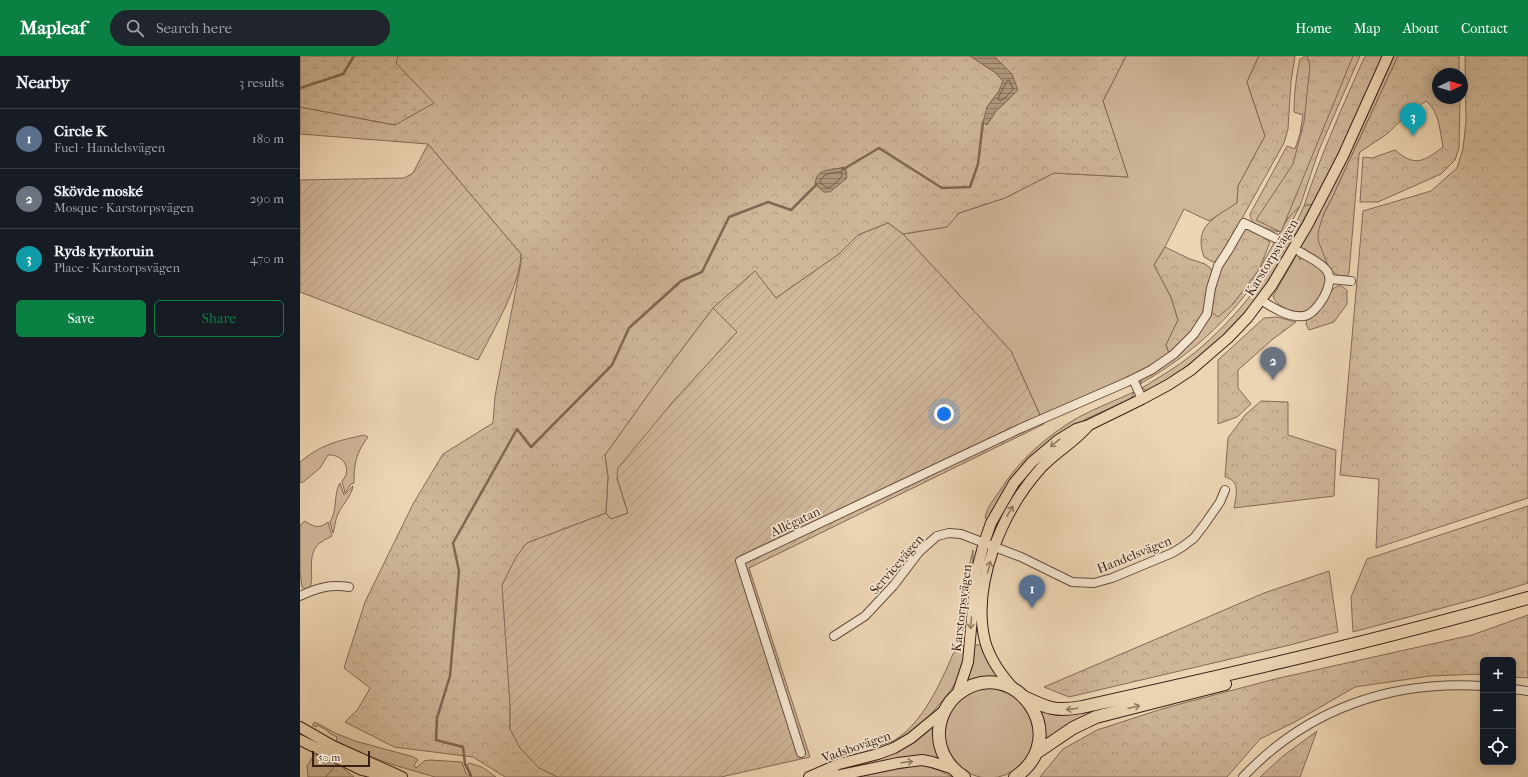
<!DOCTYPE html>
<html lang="en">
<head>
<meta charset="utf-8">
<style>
  :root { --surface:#171b24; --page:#20242c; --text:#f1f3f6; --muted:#9ea1a6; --line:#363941; --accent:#0b8043 }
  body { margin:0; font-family:"IM FELL French Canon",serif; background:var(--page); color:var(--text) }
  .controls { position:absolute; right:12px; bottom:12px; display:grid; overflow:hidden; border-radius:6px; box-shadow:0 2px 10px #0003 }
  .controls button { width:36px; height:36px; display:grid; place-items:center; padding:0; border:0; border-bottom:1px solid var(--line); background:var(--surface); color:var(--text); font:20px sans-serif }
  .compass { position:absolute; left:1132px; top:12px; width:36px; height:36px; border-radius:50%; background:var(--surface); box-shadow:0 2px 10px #0003; rotate:86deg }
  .scale { position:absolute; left:12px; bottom:10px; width:58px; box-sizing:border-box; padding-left:4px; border:2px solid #3a1f15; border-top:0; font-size:11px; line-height:14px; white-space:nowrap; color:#3a1f15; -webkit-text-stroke:3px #f3e4ce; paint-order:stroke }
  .you { position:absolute; left:644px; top:358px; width:14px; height:14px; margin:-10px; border:3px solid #fff; border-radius:50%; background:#1a73e8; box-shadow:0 0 0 6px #1a73e833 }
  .badge { display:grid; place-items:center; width:26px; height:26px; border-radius:50%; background:var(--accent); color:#fff; font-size:13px; font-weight:700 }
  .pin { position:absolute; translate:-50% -33px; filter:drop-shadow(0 1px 2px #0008) }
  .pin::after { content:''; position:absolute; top:21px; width:14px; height:12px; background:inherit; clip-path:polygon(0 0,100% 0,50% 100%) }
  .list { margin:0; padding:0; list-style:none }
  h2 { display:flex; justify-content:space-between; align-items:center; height:52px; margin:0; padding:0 16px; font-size:17px }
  h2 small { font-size:13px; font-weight:400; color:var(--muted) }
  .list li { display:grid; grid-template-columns:26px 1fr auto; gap:12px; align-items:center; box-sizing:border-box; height:60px; padding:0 16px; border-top:1px solid var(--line) }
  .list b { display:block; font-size:15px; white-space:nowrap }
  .list p { margin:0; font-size:13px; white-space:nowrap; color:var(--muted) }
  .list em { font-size:13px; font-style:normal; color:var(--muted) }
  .actions { display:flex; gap:8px; padding:12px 16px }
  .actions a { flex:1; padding:9px 0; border:1px solid var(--accent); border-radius:6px; text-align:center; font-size:14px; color:var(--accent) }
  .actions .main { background:var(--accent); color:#fff }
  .icon { flex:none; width:22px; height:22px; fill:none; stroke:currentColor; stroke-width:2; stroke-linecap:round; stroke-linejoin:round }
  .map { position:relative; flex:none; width:1228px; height:721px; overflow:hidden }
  header { display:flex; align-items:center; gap:24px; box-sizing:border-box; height:56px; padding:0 20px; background:var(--accent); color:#fff }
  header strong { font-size:19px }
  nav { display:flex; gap:22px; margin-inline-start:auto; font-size:14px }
  .search { width:280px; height:36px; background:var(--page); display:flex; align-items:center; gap:10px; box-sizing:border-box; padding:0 14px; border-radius:22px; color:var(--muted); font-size:15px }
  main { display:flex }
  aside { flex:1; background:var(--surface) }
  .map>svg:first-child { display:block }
  .grass { fill:#ceb698; stroke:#846a56 }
  .forest { fill:url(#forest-crowns); stroke:#846a56; fill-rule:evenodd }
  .wetland { fill:url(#wetland-marsh); stroke:#846a56 }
  .park { fill:url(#park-tufts); stroke:#846a56 }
  .garden { fill:url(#garden-furrows); stroke:#846a56 }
  .water { fill:url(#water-rules); stroke:#806753 }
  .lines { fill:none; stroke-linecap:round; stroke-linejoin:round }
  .shore { stroke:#745b49; stroke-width:1 }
  .stream { stroke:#806753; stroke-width:2.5 }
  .minor-tunnel { stroke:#c8b193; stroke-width:8; stroke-dasharray:8 4; stroke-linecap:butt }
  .minor-casing { stroke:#664c3c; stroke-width:10 }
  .major-casing { stroke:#3a1f15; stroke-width:12 }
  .highway-casing { stroke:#3a1f15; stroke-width:14 }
  .minor { stroke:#f3e4ce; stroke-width:8 }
  .major { stroke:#ecd5b3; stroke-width:10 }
  .highway { stroke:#ecd5b3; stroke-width:12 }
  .oneway { stroke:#937a64 }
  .labels { text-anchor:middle; stroke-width:3.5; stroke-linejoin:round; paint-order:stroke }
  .street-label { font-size:13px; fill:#3a1f15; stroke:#f3e4ce }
</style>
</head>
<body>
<header>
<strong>Mapleaf</strong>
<div class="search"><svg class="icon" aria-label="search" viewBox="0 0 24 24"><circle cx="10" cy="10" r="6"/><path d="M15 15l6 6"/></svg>Search here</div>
<nav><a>Home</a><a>Map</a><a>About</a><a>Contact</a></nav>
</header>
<main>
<aside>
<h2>Nearby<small>3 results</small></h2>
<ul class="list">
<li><span class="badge" style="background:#5c6f8a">1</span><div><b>Circle K</b><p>Fuel · Handelsvägen</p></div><em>180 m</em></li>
<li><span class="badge" style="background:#6b7280">2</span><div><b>Skövde moské</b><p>Mosque · Karstorpsvägen</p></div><em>290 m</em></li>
<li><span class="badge" style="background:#0f9aa8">3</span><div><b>Ryds kyrkoruin</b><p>Place · Karstorpsvägen</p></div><em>470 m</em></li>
</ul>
<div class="actions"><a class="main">Save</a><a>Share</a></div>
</aside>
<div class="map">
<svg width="1228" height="721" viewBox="0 0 1228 721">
  <defs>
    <pattern id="forest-crowns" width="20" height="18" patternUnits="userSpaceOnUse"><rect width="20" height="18" fill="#ceb698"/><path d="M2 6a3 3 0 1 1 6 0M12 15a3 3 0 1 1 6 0" fill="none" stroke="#b29c82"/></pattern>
    <pattern id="wetland-marsh" width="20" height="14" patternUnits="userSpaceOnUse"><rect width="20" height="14" fill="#ceb698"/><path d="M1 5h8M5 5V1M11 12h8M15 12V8" fill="none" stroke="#b29c82"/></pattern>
    <pattern id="park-tufts" width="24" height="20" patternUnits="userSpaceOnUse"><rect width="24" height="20" fill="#ceb698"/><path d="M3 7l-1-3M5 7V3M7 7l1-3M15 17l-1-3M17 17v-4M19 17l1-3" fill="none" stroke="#b29c82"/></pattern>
    <pattern id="garden-furrows" width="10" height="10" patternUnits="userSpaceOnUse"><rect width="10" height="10" fill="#ceb698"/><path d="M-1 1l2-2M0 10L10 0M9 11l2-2" fill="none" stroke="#b29c82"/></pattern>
    <pattern id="water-rules" width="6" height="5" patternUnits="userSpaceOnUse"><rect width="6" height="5" fill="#af977d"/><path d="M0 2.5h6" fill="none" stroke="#8f7b65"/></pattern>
  </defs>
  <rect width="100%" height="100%" fill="#ecd5b3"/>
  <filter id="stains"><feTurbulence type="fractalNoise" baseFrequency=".005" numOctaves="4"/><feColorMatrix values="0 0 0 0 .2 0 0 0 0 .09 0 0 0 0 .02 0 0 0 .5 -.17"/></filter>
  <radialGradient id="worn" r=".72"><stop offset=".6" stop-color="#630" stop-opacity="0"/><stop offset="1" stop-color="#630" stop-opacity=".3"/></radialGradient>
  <path class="grass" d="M826,0H959L947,26L965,80L938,130L937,147L909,165L884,153L865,191L854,209L871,241L878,264L866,289L869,297L857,306L834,318L741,361L711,295L603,178L647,171L659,157L705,142L754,117L828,121L803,45Z
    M1094,0H1098L1032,142L1023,159L1027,210L1002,194L1006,193H1001L998,199L1000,204L1001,203L1000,199L1026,217C1026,220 1027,223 1026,226C1025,233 1014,252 1007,255C997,259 976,251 973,240C1019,162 1058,82 1094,0Z
    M1012,148C999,172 985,198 970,222C941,268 897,308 849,334H845L842,332C859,321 877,311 893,298C941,259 979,207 1004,150Z
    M1000,150C959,230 919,283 840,328L843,320L861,310L910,255L933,248L960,212L988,162Z
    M413,252L437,276L371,348L317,422L328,457L311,463L306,457L308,421L305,399L360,322Z
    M834,336L831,343L786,363L765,376L688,464L685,462C686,453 694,443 699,436C718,405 747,379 779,361C796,352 816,344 834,336Z
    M64,379L68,381C56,397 54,407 54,427L51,428L45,437L42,425C53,413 43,398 28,399L20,412L2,427L0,426V406C22,388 37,385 64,379Z
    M40,427L44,439L53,430C51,441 42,449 38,458C35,464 35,471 33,477L30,466C38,453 33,439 40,427Z
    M5,465C13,471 20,473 28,466L32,480C27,483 19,486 16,491C6,505 17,528 7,534L2,531L0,516V469Z
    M673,494V508L669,525L666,583L663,582L662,579C664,551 666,522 673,494Z
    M665,589C664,600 663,612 658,622C654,631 648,638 642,645C621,671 607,682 575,694V692C581,689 589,687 595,684C623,666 640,628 653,598L657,593Z
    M672,589H683L701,622L664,628Z
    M644 677a45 45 0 1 1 90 0a45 45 0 1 1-90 0Z
    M816,649V651L745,688L739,656L741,654Z
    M636,665L641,703C611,694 570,709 540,714V712L576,703Z
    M15,666L35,677L55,685L114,701L118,704L114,709L116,712L124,705L130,704L162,706L166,718L171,720V718L167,709L169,707L182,711L196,721H135L94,709L71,701L36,685L37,681L29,677L28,675L17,669L16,671L12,669Z
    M14,699L37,707L26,721H8L7,710Z
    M623,709L641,715L652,721H557L614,710Z"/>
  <path class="forest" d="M98,0H670L696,17L703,25L699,35L687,51V69L696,55L709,43L712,18L694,0H826L803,45L828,121L754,117L705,142L659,157L647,171L603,178L588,167L558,179L539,198L476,242L455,216L413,252L360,322L305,399L308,421L306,457L227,487L210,649V673L239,712L258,721H205L173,701L94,691L45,666L58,653L70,632L44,612L65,546L113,448L143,398L193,367L195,340L221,207V198L128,88L0,78V51L95,69V7ZM545,112L547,118C541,128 536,133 524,136L515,128L532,113Z
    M959,0H995L991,25L988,73L984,87L945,157L930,188L920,203L913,206L904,201C893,170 914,162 937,147L938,130L965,80L947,26Z
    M1005,0H1060L1019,94L1000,150L988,162L978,176C968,172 950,171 950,158L987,90L995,93L1000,78L1003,59L994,56C994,38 996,21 1000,3Z
    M1065,0H1083L1039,96L1012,148L1004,150C1021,98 1043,49 1065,0Z
    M1098,0H1159V18H1138V42H1160L1159,92L1155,104L1141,118L1078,146H1060L1063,101L1072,102L1095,94C1115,111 1123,106 1143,91C1140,75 1139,55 1126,45L1110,56L1087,78L1060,96L1059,99L1049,217L1047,221C1030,220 1027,208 1022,194C1021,191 1018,186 1018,182C1018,168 1026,154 1032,142Z
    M1165,0H1228V442L1076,492L1079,423L1040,419L1063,155L1131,135L1157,112L1163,93L1166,65Z
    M946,172H951L970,186L960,212L933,248L918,261L910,255L918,215L942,174Z
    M865,191L890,203L905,208L910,212L912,215L905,256L894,273L869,297L866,289L878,264L871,241L854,209Z
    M1037,230H1041L1047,234V248L1034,266L1009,274L1006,268L1007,262C1024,256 1023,239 1037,230Z
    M977,261L996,266L973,283L938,314V332L951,348L937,361L918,368V304L964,262Z
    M961,345L988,346V379L1036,394L1034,440L934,452C936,439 941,425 925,421L928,382L945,359Z
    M1228,450V527L1183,541L1053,576L1051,541L1067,503Z
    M1029,515L1038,576L990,589L769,641L744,631L964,537Z
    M1228,559V622L1213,621V604H1183V618L1130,620L1055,631L993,667L960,683L927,721H740L763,693L797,674L865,652L975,623L1172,579Z
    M1017,675L1000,721H960L983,700Z
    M37,707L54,721H26Z"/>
  <path class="wetland" d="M0,0H98L96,7L134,47L95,69L0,51Z"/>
  <path class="park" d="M1007,0H1053L981,176L956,164L993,108L1004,66L1010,10Z"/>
  <path class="garden" d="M128,88L221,198C221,228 192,277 178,304L0,236V124L104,122L113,117Z
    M588,167L603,178L711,295L744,368L449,512L510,701L421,721H258L239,712L220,692L210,673V649L202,529L216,501L227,487L306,457L311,463L328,457L317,422L318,412L371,348L437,276L413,252L455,215L476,242L539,198L558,179Z"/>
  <path class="water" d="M670,0H694L712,18L718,34L709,43L696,55L687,69L683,66L687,51L699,35L703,25L696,17Z
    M543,111L545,112L547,122L530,136H524L515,128C517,110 531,116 543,111Z"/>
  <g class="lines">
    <path class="shore" d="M708,24L710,25L713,33L706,41L700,45L698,43Z
      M540,116L542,117V120L535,128L528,132L520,127C522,117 531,117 540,116Z"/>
    <path class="stream" d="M0,32L43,18L54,0
      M542,114L579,92L642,132L670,131L678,108L683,66
      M171,720L165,708L163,691L136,684L137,662L150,620L159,515L153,487L217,373L231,391L312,309L329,272L381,225L402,216L429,161L468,146L491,154L517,128"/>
    <path class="minor-tunnel" d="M975,182L998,195"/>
    <g class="minor-casing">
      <path id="minor" d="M1030,223L1051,225
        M961,244C973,252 989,262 1004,260C1017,258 1036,227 1027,215C1022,207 1008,201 1000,196
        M833,323L842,343
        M0,540C17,532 30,528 49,531
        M534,580L565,560L594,529L619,496L637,480L649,477L661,478L721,501L772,526L794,527L812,522L872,497L882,491L894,482L904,469L920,446L925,434
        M1213,633L1228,635
        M501,697L440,505L719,373L827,326L851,314L874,298L894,278L907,258L911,232L918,210L929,193L944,167L975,182
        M943,721C1007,653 1091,624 1183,630"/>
    </g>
    <g class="major-casing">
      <path id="major" d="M715,634C702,620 690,604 685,585C671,528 703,454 741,412C756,396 775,386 789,369
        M657,639L668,606L676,517L684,487L691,467L714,427L732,406L758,384L776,373L789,369L842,343L868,329L891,314L928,282L948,261L972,229L1008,168L1043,100L1088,0
        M0,671L33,690L102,721
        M0,684L62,714L92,721
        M517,720L541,719L598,707L622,704L632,706L654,713
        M509,721L539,708L578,698L594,692L611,682L645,654"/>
    </g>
    <g class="highway-casing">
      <path id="highway" d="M724,641C747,652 756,656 782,651C932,618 1081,584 1228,542
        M736,697L773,672L796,661L925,628
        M664,721C648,711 638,694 639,675C640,661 647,647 658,638C713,595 775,681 715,721"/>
    </g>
    <use href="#minor" class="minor"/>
    <use href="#major" class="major"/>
    <use href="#highway" class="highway"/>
  </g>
  <defs><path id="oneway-shaft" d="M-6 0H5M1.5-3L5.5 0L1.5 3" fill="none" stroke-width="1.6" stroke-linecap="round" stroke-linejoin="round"/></defs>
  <g class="oneway">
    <use href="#oneway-shaft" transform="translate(755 387) rotate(141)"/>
    <use href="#oneway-shaft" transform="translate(710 455) rotate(-60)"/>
    <use href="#oneway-shaft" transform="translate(689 511) rotate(-76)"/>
    <use href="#oneway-shaft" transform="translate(671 567) rotate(95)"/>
    <use href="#oneway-shaft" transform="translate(834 651) rotate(-14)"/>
    <use href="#oneway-shaft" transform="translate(772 653) rotate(173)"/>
    <use href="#oneway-shaft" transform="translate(607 706) rotate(-7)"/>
  </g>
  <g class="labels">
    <g class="street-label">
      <text transform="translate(971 201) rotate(-58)" y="5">Karstorpsvägen</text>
      <text transform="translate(495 465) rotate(-25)" y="5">Allégatan</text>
      <text transform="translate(834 498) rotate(-22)" y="5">Handelsvägen</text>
      <text transform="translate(596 508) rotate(-49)" y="5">Servicevägen</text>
      <text transform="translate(661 552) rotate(-83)" y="5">Karstorpsvägen</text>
      <text transform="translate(556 690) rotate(-19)" y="5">Vadsbovägen</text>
    </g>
  </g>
  <rect width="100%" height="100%" filter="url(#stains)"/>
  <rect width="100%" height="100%" fill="url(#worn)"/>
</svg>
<div class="controls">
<button>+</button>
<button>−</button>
<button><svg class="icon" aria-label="locate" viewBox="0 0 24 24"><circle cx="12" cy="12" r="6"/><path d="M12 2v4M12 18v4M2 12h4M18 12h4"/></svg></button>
</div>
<svg class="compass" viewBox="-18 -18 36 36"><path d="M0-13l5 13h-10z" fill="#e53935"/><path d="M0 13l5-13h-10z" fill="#9ea1a6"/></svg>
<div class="scale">50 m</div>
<div class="you"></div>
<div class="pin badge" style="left:732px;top:552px;background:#5c6f8a">1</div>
<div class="pin badge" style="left:973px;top:324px;background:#6b7280">2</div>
<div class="pin badge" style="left:1113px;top:80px;background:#0f9aa8">3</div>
</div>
</main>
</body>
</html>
